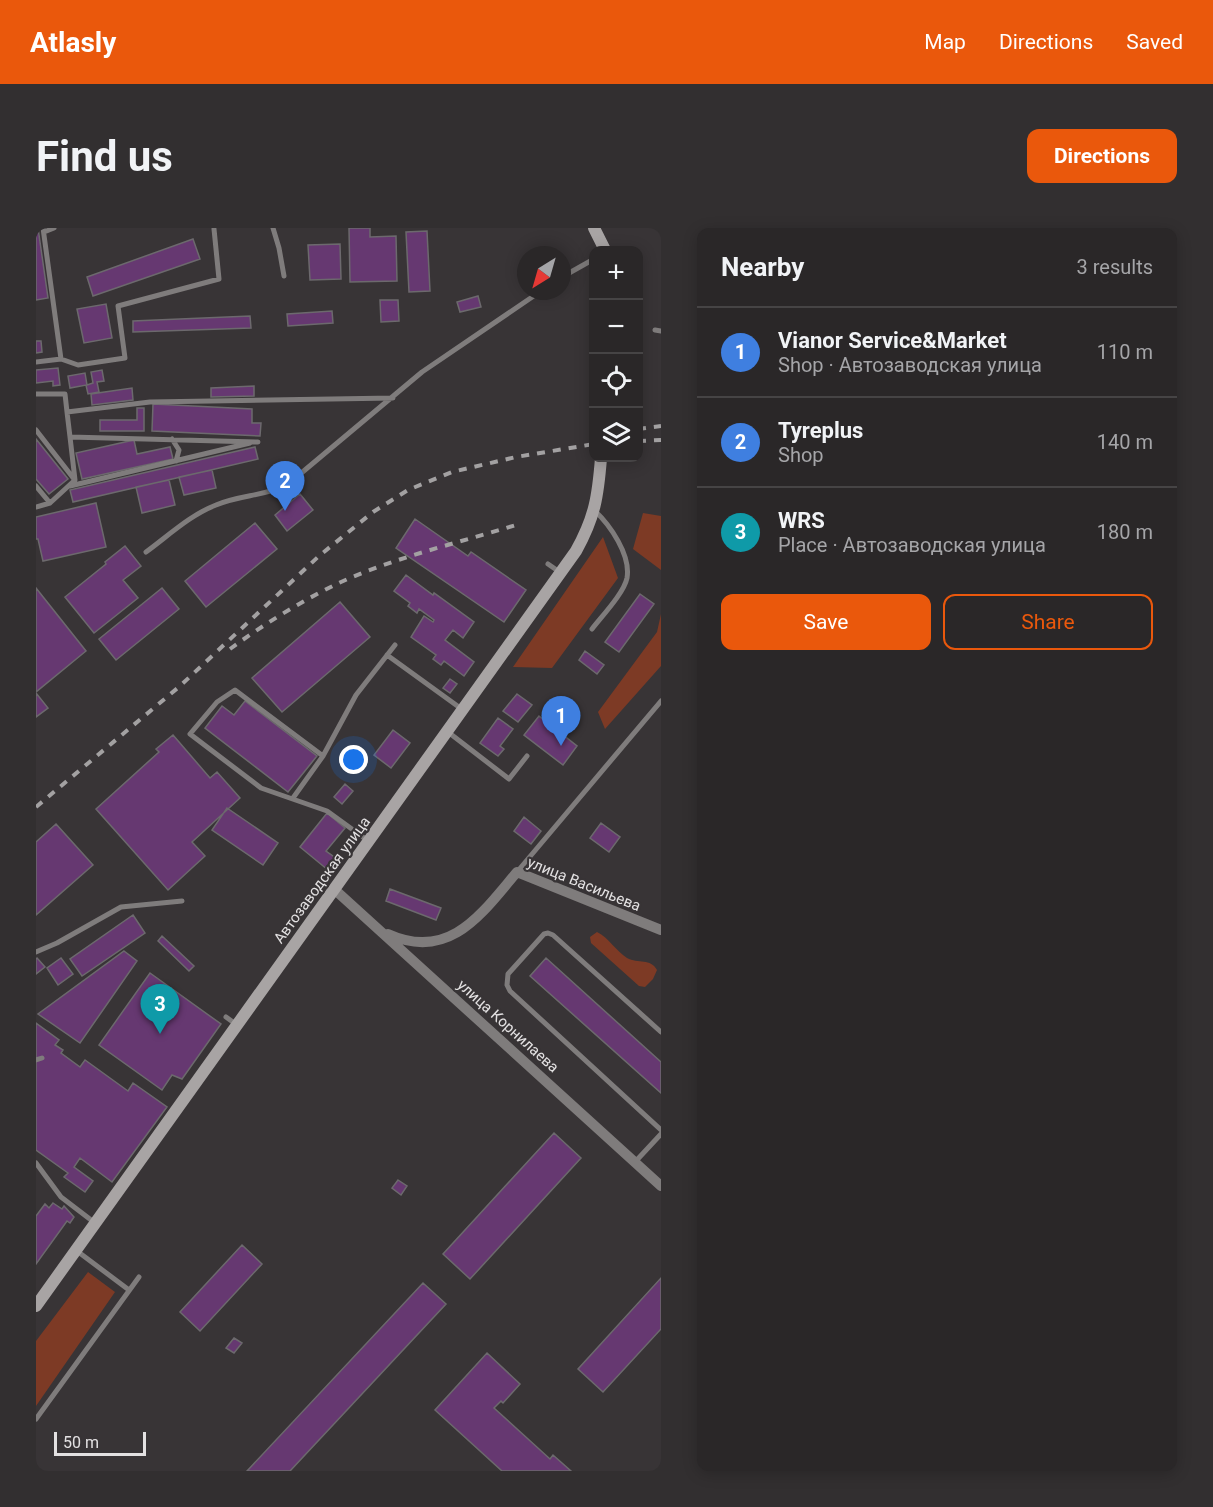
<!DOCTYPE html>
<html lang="en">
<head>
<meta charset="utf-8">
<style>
  :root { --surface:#2a2728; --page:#322f30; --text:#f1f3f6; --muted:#a5a5a8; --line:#464445; --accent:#ea580c }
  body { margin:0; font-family:Roboto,sans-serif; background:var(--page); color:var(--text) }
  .controls { position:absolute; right:18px; top:18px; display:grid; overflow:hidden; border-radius:12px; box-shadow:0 3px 15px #0003 }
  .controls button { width:54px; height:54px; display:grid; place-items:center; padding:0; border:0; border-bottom:2px solid var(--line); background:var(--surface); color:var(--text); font:30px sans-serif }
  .compass { position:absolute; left:481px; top:18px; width:54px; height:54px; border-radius:50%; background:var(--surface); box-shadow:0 3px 15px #0003; rotate:217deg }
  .scale { position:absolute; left:18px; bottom:15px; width:92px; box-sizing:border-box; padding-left:6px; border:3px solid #e3e1e2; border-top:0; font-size:16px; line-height:21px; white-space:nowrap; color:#e3e1e2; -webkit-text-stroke:4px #383436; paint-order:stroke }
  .you { position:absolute; left:318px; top:532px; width:21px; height:21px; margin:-15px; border:4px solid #fff; border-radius:50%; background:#1a73e8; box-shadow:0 0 0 9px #1a73e833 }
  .badge { display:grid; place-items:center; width:39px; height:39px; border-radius:50%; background:var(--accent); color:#fff; font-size:20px; font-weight:700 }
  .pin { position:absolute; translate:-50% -50px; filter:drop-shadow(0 2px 3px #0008) }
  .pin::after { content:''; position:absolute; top:32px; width:21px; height:18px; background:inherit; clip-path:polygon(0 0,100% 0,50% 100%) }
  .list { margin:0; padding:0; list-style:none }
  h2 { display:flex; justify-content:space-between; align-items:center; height:78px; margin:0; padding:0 24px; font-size:26px }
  h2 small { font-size:20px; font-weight:400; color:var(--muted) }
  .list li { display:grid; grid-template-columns:39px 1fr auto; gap:18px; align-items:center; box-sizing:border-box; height:90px; padding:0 24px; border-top:2px solid var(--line) }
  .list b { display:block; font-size:22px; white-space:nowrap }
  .list p { margin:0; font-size:20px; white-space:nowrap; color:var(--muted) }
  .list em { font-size:20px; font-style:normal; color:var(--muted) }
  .actions { display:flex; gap:12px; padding:18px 24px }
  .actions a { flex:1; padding:14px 0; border:2px solid var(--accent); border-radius:12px; text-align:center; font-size:21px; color:var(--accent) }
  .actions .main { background:var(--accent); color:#fff }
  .icon { flex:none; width:33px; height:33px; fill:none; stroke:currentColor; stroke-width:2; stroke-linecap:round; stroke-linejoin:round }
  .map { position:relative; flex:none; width:625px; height:1243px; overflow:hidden; border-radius:12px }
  header { display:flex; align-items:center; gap:36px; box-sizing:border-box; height:84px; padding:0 30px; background:var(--accent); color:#fff }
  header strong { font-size:28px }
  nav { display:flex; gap:33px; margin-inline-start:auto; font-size:21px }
  .intro { display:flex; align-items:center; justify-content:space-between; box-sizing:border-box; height:144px; padding:0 36px }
  h1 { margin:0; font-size:42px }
  .button { padding:15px 27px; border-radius:12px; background:var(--accent); color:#fff; font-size:21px; font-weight:700 }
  main { display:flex; gap:36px; padding:0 36px }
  aside { flex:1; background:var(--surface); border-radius:12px; box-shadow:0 3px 15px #0003 }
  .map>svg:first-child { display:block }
  .green { fill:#7d3a25 }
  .building { fill:#663871; stroke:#6c696d; stroke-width:1.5 }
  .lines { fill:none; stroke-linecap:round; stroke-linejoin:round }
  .lane { stroke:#7f7c7c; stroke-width:5 }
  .street { stroke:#7f7c7c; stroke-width:10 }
  .secondary { stroke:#a8a4a4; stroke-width:12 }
  .rail { stroke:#a3a1a2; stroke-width:4; stroke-dasharray:8 8; stroke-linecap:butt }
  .labels { text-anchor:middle; stroke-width:4.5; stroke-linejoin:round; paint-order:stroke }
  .street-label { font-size:15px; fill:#e3e1e2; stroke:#383436 }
</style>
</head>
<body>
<header>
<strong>Atlasly</strong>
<nav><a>Map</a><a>Directions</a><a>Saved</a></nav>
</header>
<div class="intro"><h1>Find us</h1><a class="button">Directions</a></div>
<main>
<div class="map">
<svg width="625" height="1243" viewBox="0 0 625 1243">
  <rect width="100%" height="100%" fill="#383436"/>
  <path class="green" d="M607,285L625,288V342L597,321Z
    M567,309L582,350L516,440L477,439Z
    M625,386V438L569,501L562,484L621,404Z
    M561,704C573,710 580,723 591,730C602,736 615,730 621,742L617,751L609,759L603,758L555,715L554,709Z
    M52,1044L79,1064L0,1178V1113Z"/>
  <path class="building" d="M0,0H2L12,70L0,72Z
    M313,0H334V9L360,8L361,53L314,54Z
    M391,3L394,63L373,64L370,4Z
    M157,11L164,31L57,68L51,49Z
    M304,16L305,51L274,52L272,17Z
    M442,68L445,79L424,84L421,74Z
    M344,72H362L363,93L345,94Z
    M70,76L76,110L48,115L41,81Z
    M296,83L297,95L252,98L251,86Z
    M214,88L215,100L97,104V93Z
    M0,113H5L6,124L0,125Z
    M22,140L24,157L17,158V153L0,155V142Z
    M66,142L68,153L61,154L63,164L52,166L50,157L34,160L32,148L49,145L51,157L57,155L55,144Z
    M218,158V168L175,169V160Z
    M96,160L97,172L56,177L55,166Z
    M117,176L216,181V195H225L224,208L116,203Z
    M101,180H108V203H64V192H101Z
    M0,211L32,251L13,266L0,251Z
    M98,212L101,226L134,219L137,231L46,251L40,225Z
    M219,219L222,231L37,274L34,262Z
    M176,242L180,260L148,267L143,249Z
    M133,252L139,277L106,285L100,259Z
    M264,266L277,282L251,303L239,287Z
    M60,275L70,319L7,333L2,311H0V289Z
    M379,291L432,328L435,324L490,362L468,394L360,320Z
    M219,295L241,321L170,379L149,353Z
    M89,318L105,338L87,352L102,370L58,405L29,369L70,336L69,334Z
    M370,347L397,367L398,365L438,394L427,410L417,402L409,412L438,434L428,448L408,433L405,437L397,431L400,427L375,409L388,388L397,394L398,392L383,381L381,385L372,378L374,375L358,363Z
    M0,360L50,423L0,464Z
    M126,360L143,381L80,432L63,411Z
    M604,366L618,376L583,424L569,414Z
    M304,374L334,409L246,484L216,450Z
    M549,423L568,437L561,446L543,432Z
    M414,451L421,456L414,465L407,460Z
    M0,465L12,480L0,489Z
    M481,466L496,477L482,494L467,483Z
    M209,473L281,528L252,564L169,500L186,478L198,487Z
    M503,488L541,518L527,537L488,507Z
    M462,490L477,501L464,518L468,521L462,528L444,515Z
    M357,502L374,515L355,540L338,527Z
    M137,507L174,550L181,544L204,570L156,614L169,628L132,662L60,581L123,524L120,521Z
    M309,556L317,563L306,576L298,569Z
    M191,580L242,615L227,637L176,602Z
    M291,585L309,600L290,623L301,631L292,642L264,619Z
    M488,589L505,603L495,616L478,603Z
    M565,595L584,609L573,624L554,610Z
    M20,596L57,637L0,687V614Z
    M354,661L405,680L400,692L350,673Z
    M97,687L109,705L46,748L34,731Z
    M126,708L158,738L153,743L122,713Z
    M88,723L101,733L44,815L2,786Z
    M1,730L9,739L0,746V731Z
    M25,730L37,746L22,757L11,740Z
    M510,730L625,834V865L494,748Z
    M114,745L185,796L146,851L136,847L126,862L63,817Z
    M0,795L23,812L19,817L27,822L25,825L44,839L49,832L92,863L97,855L131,879L76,954L44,930L38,939L57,953L49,964L28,949L32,945L0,922Z
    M518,905L545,930L434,1051L407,1026Z
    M362,952L371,958L365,967L356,960Z
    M17,975L26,981L28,978L38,989L34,995L31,993L0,1036V988L9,976L13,980Z
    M206,1017L226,1036L164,1103L144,1084Z
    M625,1050V1101L567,1164L542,1141Z
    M387,1055L410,1076L254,1243H211Z
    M198,1110L206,1115L198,1125L190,1120Z
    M451,1125L484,1156L467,1175L465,1173L458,1180L514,1231L517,1227L535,1243H466L399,1182Z"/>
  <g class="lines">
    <path class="lane" d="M7,0L25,131
      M237,0L243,20L248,48
      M8,4L18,0
      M526,49L558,31
      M619,102L625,103
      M0,134L25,131L42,137L89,130L82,78L183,51L178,1
      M0,166H29L31,184L114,174L357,170
      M31,184L34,209L222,214
      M0,202L38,251
      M136,211L143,222L140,233
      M0,258L14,275
      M34,258L214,215
      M0,279L14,275L39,252L34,209
      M110,324C132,308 154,287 180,277C203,267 229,268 251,257L386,144L505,63
      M512,336L525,345
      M556,401C566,388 588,365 591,350C595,327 574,297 559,283
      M351,427L427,482
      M412,504L473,551L491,528
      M287,528L199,462L181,474L154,506L225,560L291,583L331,612
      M257,570L287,528L320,467L359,417
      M481,644L625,473
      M0,724L21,715L85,679L146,673
      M190,789L201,797
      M625,804L517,707L512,705L508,706L472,746L471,757L474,763L625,902
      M0,832L6,830
      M599,934L625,906
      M0,935L25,969L59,995
      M41,1023L93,1062
      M0,1191L103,1049"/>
    <path class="street" d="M298,661L625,958
      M352,706C414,734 446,685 481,644L625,702"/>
    <path class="secondary" d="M558,0L569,22
      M0,1078L540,323C559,289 562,268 565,230"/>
    <path class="rail" d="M602,201L625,198
      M602,213L625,212
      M194,421C228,396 267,372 305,354C360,329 422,315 480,297
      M0,579L144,458L283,328L337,284L372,262L416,244L480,229L558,216"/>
  </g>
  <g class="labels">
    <g class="street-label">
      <text transform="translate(286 652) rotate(-54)" y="5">Автозаводская улица</text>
      <text transform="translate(548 656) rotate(22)" y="5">улица Васильева</text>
      <text transform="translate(472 798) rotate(42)" y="5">улица Корнилаева</text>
    </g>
  </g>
</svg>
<div class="controls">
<button>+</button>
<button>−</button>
<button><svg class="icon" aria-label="locate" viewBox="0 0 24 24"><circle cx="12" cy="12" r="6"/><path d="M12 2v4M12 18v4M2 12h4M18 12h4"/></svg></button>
<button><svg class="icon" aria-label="layers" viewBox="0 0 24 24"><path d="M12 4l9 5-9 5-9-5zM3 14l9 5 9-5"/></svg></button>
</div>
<svg class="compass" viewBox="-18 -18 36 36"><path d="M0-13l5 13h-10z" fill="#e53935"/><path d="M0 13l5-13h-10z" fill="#a5a5a8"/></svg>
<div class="scale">50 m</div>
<div class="you"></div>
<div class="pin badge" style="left:525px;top:518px;background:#3f7fe0">1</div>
<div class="pin badge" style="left:249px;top:283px;background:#3f7fe0">2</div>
<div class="pin badge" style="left:124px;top:806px;background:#0f9aa8">3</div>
</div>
<aside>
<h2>Nearby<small>3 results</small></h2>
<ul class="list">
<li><span class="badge" style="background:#3f7fe0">1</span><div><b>Vianor Service&amp;Market</b><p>Shop · Автозаводская улица</p></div><em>110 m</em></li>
<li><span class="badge" style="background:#3f7fe0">2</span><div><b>Tyreplus</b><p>Shop</p></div><em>140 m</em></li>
<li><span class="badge" style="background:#0f9aa8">3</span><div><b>WRS</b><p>Place · Автозаводская улица</p></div><em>180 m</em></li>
</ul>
<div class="actions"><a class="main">Save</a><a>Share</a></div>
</aside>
</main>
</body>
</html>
